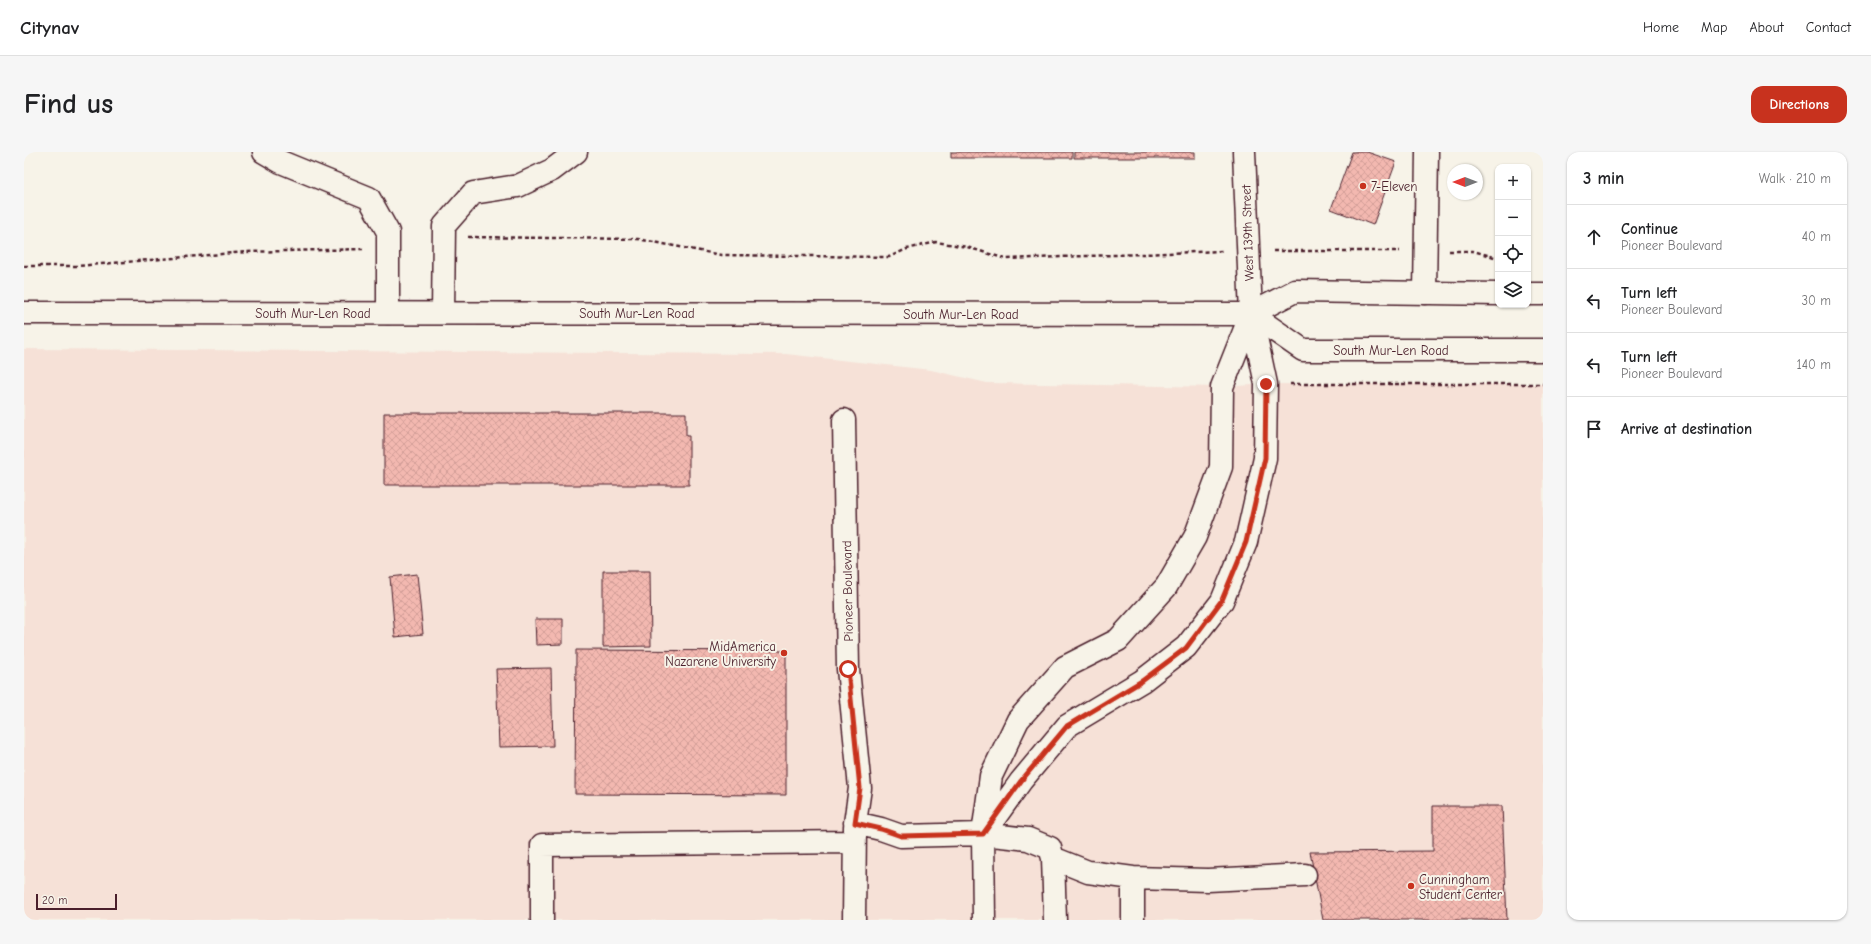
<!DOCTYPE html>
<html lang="en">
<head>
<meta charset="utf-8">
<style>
  :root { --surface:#fff; --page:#f6f6f6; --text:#202124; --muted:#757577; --line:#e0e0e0; --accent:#c8321e }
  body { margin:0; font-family:"Comic Neue",sans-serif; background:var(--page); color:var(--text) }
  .controls { position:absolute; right:12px; top:12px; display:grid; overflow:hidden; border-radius:8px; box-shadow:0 1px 3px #0004 }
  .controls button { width:36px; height:36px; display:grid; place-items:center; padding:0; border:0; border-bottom:1px solid var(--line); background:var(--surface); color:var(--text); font:20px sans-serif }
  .compass { position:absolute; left:1423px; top:12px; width:36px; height:36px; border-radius:50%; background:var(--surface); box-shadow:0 1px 3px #0004; rotate:270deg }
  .scale { position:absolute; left:12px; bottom:10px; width:81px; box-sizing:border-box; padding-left:4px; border:2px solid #4a1f2b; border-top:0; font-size:11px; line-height:14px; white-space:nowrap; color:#4a1f2b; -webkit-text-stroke:3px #f7f3e8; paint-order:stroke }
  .stop { position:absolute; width:12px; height:12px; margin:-9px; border:3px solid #c8321e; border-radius:50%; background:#fff }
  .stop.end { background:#c8321e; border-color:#fff; box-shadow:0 1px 4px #0008 }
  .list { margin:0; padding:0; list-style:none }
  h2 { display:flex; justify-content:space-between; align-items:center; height:52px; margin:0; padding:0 16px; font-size:17px }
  h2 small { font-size:13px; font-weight:400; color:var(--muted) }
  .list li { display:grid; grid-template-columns:26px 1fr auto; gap:12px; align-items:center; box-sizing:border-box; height:64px; padding:0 16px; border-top:1px solid var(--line) }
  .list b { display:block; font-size:15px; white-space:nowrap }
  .list p { margin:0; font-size:13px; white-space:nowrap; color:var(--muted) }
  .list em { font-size:13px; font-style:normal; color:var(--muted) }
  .icon { flex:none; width:22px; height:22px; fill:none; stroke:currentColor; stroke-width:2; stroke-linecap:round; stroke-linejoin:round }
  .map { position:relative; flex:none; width:1519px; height:768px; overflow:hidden; border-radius:12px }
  header { display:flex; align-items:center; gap:24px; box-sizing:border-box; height:56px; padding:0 20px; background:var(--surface); border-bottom:1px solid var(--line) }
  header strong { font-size:19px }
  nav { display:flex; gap:22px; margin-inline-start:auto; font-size:14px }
  .intro { display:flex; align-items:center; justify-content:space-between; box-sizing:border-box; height:96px; padding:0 24px }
  h1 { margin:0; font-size:28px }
  .button { padding:10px 18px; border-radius:12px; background:var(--accent); color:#fff; font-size:14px; font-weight:700 }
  main { display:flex; gap:24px; padding:0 24px }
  aside { flex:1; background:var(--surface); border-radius:12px; box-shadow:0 1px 3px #0004 }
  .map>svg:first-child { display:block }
  .built { fill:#f6e1d7 }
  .building { fill:url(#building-cross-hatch); stroke:#4a1f2b }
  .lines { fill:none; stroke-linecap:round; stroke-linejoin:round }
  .minor-casing { stroke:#4a1f2b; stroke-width:25 }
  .major-casing { stroke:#4a1f2b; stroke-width:25 }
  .path { stroke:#4a1f2b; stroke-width:2.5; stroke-dasharray:4 3; stroke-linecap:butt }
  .minor { stroke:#f7f3e8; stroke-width:22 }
  .major { stroke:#f7f3e8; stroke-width:22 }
  .route { stroke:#c8321e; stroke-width:5 }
  .poi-dot { fill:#c8321e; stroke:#f7f3e8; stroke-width:1.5 }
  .labels { text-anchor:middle; stroke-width:4; stroke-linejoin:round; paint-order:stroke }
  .poi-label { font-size:13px; fill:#4a1f2b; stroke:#f7f3e8; text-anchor:start }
  .street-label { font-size:13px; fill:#4a1f2b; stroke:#f7f3e8 }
</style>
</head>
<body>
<header>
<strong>Citynav</strong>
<nav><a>Home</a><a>Map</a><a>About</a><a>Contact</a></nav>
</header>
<div class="intro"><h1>Find us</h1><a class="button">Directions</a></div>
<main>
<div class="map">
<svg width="1519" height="768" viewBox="0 0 1519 768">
  <defs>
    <pattern id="building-cross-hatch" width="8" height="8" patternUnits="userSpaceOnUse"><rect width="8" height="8" fill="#f3b8b0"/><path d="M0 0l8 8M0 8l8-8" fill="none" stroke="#d29e98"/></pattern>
  </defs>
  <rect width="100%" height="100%" fill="#f7f3e8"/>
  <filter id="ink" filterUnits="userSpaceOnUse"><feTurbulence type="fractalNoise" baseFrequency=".025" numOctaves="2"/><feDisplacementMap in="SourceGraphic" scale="8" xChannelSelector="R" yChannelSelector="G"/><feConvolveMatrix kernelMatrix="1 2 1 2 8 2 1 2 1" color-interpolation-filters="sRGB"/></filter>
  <g filter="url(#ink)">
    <path class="built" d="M0,197L762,202L907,218L963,231L1198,235L1242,232H1519V768H0Z"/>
    <path class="building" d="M927,0H1048V6H927Z
      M1050,0H1171V6H1050Z
      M1328,0H1343L1372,10L1349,73L1307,57Z
      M360,261H662V284H665V333H360Z
      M579,419H626L627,494L579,495Z
      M393,422L399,482L371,485L366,425Z
      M511,467H539V492L512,493Z
      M552,498L762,499V643L551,642Z
      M527,516L529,594L475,595L472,517Z
      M1409,654H1478L1483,768H1299L1286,700L1409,699Z"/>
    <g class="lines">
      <g class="minor-casing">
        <path id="minor" d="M240,0L257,10L345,46L364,80V161
          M1401,141L1403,0
          M419,161L420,74L449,41L494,34L528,18L552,0
          M820,268L824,517L836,636L831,671L857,677L877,684L959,682L1004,687L1026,696L1029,706L1031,768
          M959,682L997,629L1043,574L1118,529L1162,495L1198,449L1222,390L1241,306L1242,232L1227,162L1220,0
          M1029,706L1064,720L1109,726L1184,728L1281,723
          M1109,726V768
          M518,768V693L830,690
          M830,768L831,675
          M960,768L959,682L967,624L994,568L1041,515L1094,488L1142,435L1171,385L1197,315L1198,235L1227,162"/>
      </g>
      <g class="major-casing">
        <path id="major" d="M1504,142H1519
          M0,161L1227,162L1271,139L1474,142
          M1227,162L1279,198H1519"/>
      </g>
      <path class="path" d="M444,85L614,87L697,103L865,105L883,97L912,90L943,95L982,107L1199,99
        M1249,99H1376
        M1425,99H1449L1474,106
        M0,114H53L222,100L339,97
        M1266,232H1519"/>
      <use href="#minor" class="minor"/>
      <use href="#major" class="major"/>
    </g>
  </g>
  <g class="lines" filter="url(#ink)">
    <path class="route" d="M824,517L836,636L831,671L857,677L877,684L959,682L997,629L1043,574L1118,529L1162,496L1198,448L1222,390L1241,306L1242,232"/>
  </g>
  <g class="poi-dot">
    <circle cx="1339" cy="34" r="4"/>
    <circle cx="760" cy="501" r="4"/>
    <circle cx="1387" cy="734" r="4"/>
  </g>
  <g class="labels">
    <g class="poi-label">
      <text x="1347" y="39">7-Eleven</text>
      <text x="752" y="499" text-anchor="end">MidAmerica<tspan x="752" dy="15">Nazarene University</tspan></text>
      <text x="1395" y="732">Cunningham<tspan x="1395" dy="15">Student Center</tspan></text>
    </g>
    <g class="street-label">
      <text transform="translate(1223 81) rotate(-92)" y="5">West 139th Street</text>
      <text x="289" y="166">South Mur-Len Road</text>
      <text x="613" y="166">South Mur-Len Road</text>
      <text x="937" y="167">South Mur-Len Road</text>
      <text x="1367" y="203">South Mur-Len Road</text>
      <text transform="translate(823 439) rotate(-91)" y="5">Pioneer Boulevard</text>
    </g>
  </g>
</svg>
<div class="controls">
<button>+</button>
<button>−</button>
<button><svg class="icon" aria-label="locate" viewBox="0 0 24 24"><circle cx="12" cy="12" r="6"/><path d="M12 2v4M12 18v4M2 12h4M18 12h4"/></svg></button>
<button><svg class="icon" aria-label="layers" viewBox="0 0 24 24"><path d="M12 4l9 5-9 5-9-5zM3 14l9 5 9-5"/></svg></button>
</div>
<svg class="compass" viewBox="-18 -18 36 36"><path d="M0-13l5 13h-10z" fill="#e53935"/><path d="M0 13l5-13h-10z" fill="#757577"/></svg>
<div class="scale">20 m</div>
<div class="stop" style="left:824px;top:517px"></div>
<div class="stop end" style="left:1242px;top:232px"></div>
</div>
<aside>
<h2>3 min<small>Walk · 210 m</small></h2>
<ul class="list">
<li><svg class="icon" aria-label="ahead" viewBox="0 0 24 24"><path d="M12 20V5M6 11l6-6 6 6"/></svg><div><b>Continue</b><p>Pioneer Boulevard</p></div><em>40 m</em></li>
<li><svg class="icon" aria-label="left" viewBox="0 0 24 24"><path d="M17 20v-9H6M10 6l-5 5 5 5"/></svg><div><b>Turn left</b><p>Pioneer Boulevard</p></div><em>30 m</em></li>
<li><svg class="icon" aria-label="left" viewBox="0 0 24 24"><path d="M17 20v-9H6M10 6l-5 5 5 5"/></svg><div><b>Turn left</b><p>Pioneer Boulevard</p></div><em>140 m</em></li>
<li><svg class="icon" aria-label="arrive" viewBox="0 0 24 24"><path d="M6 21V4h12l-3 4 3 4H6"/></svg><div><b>Arrive at destination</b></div></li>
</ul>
</aside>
</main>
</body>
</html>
